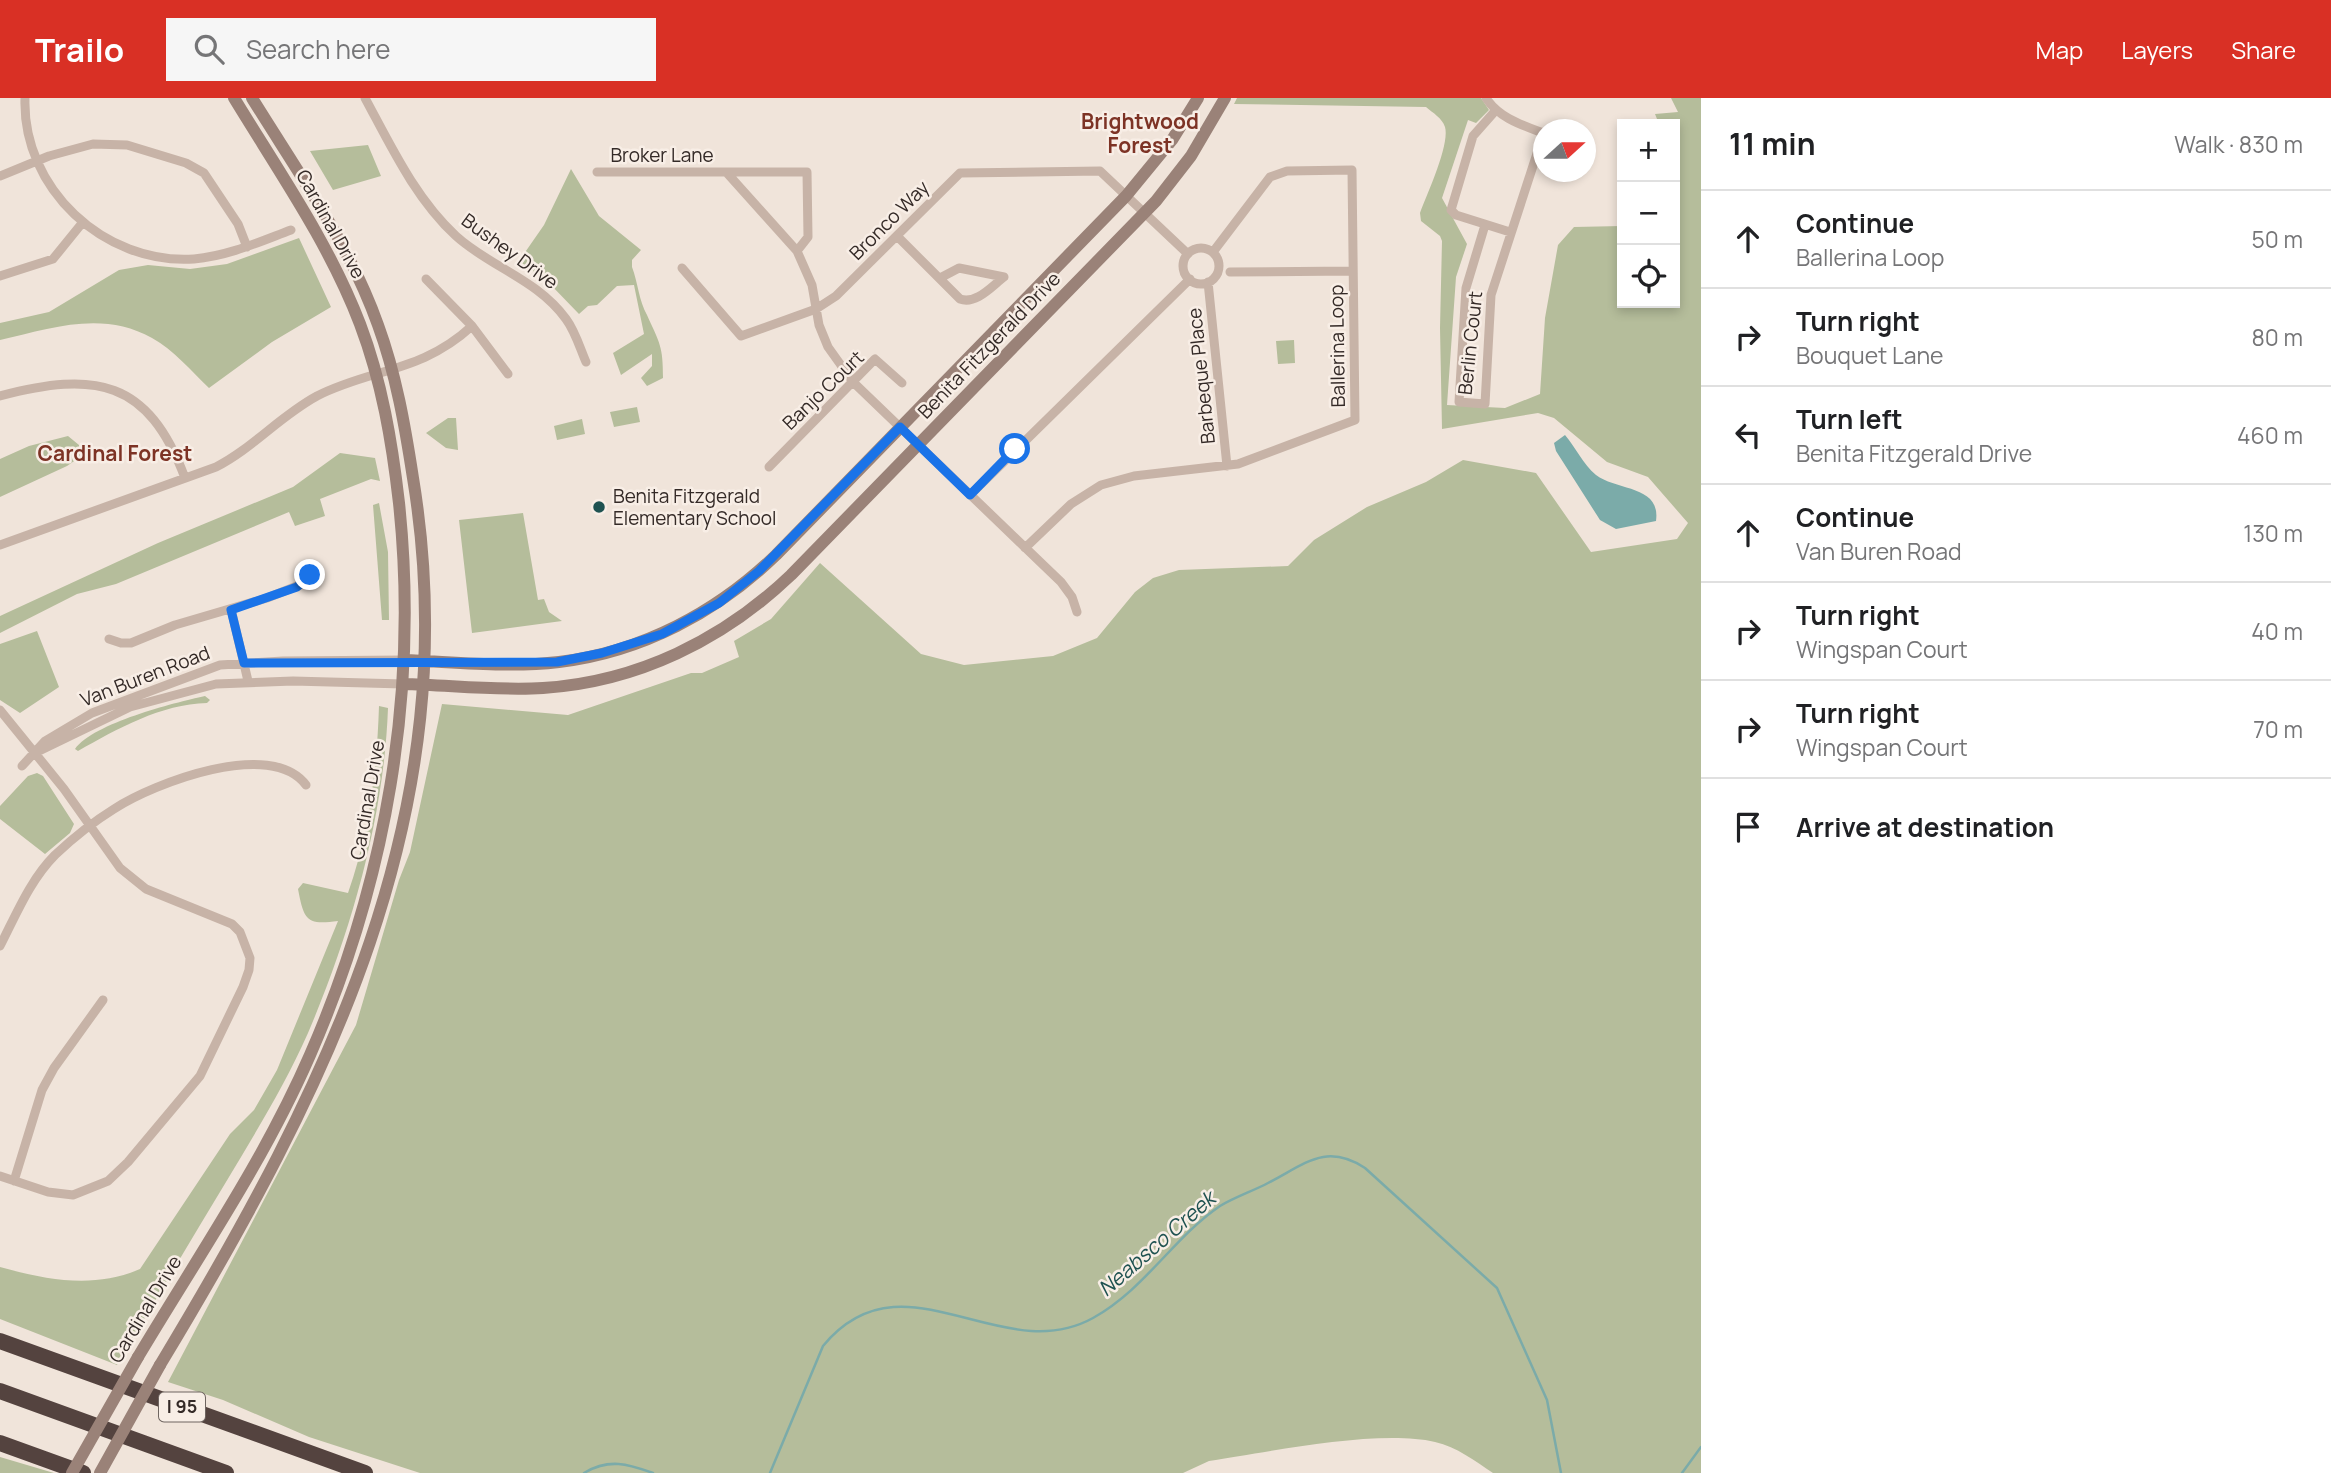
<!DOCTYPE html>
<html lang="en">
<head>
<meta charset="utf-8">
<style>
  :root { --surface:#fff; --page:#f6f6f6; --text:#202124; --muted:#757577; --line:#e0e0e0; --accent:#d93025 }
  body { margin:0; font-family:Manrope,sans-serif; background:var(--page); color:var(--text) }
  .controls { position:absolute; right:21px; top:21px; display:grid; overflow:hidden; border-radius:0px; box-shadow:0 4px 10px #0003 }
  .controls button { width:63px; height:63px; display:grid; place-items:center; padding:0; border:0; border-bottom:2px solid var(--line); background:var(--surface); color:var(--text); font:35px sans-serif }
  .compass { position:absolute; left:1533px; top:21px; width:63px; height:63px; border-radius:50%; background:var(--surface); box-shadow:0 4px 10px #0003; rotate:69deg }
  .stop { position:absolute; width:21px; height:21px; margin:-16px; border:5px solid #1a73e8; border-radius:50%; background:#fff }
  .stop.end { background:#1a73e8; border-color:#fff; box-shadow:0 2px 7px #0008 }
  .list { margin:0; padding:0; list-style:none }
  h2 { display:flex; justify-content:space-between; align-items:center; height:91px; margin:0; padding:0 28px; font-size:30px }
  h2 small { font-size:23px; font-weight:400; color:var(--muted) }
  .list li { display:grid; grid-template-columns:46px 1fr auto; gap:21px; align-items:center; box-sizing:border-box; height:98px; padding:0 28px; border-top:2px solid var(--line) }
  .list b { display:block; font-size:26px; white-space:nowrap }
  .list p { margin:0; font-size:23px; white-space:nowrap; color:var(--muted) }
  .list em { font-size:23px; font-style:normal; color:var(--muted) }
  .icon { flex:none; width:38px; height:38px; fill:none; stroke:currentColor; stroke-width:2; stroke-linecap:round; stroke-linejoin:round }
  .map { position:relative; flex:none; width:1701px; height:1375px; overflow:hidden }
  header { display:flex; align-items:center; gap:42px; box-sizing:border-box; height:98px; padding:0 35px; background:var(--accent); color:#fff }
  header strong { font-size:33px }
  nav { display:flex; gap:38px; margin-inline-start:auto; font-size:24px }
  .search { width:490px; height:63px; background:var(--page); display:flex; align-items:center; gap:18px; box-sizing:border-box; padding:0 24px; border-radius:0px; color:var(--muted); font-size:26px }
  main { display:flex }
  aside { flex:1; background:var(--surface) }
  .map>svg:first-child { display:block }
  .green { fill:#b5bd9b }
  .water { fill:#7baba9 }
  .lines { fill:none; stroke-linecap:round; stroke-linejoin:round }
  .stream { stroke:#7baba9; stroke-width:2.5 }
  .street { stroke:#c7b3a7; stroke-width:9 }
  .secondary { stroke:#9a8278; stroke-width:12 }
  .highway { stroke:#54433f; stroke-width:16 }
  .secondary-bridge { stroke:#9a8278; stroke-width:12 }
  .route { stroke:#1a73e8; stroke-width:9 }
  .poi-dot { fill:#1f5251; stroke:#f8eee6; stroke-width:2.5 }
  .labels { text-anchor:middle; stroke-width:5; stroke-linejoin:round; paint-order:stroke }
  .shield { fill:#f8eee6; stroke:#6f6560; stroke-width:2 }
  .shield-label { font-size:18px; font-weight:bold; fill:#342a27 }
  .street-label { font-size:19px; fill:#342a27; stroke:#f8eee6 }
  .poi-label { font-size:19px; fill:#342a27; stroke:#f8eee6; text-anchor:start }
  .neighbourhood-label { font-size:21px; font-weight:bold; fill:#7d3325; stroke:#f8eee6 }
  .water-label { font-size:21px; font-style:italic; fill:#1f5251; stroke:#f8eee6 }
</style>
</head>
<body>
<header>
<strong>Trailo</strong>
<div class="search"><svg class="icon" aria-label="search" viewBox="0 0 24 24"><circle cx="10" cy="10" r="6"/><path d="M15 15l6 6"/></svg>Search here</div>
<nav><a>Map</a><a>Layers</a><a>Share</a></nav>
</header>
<main>
<div class="map">
<svg width="1701" height="1375" viewBox="0 0 1701 1375">
  <rect width="100%" height="100%" fill="#f0e4da"/>
  <path class="green" d="M1237,0H1481L1489,12L1476,25L1468,22L1442,100L1467,146L1456,179L1447,307L1505,310L1540,296L1545,220L1558,147L1574,129L1622,128V205H1675V26H1659L1655,16L1678,14L1671,0H1701V1375H1493C1475,1363 1457,1349 1435,1344C1377,1331 1270,1354 1209,1363L1183,1375H420L309,1339L223,1302L168,1284L356,927L399,782L410,754L442,606L568,617L691,575H702L739,559L734,543L771,521L820,465L921,556L964,567L1053,558L1097,540L1135,494L1153,480L1179,472L1288,468L1314,442L1367,409L1426,384L1463,362L1536,375L1591,454L1677,441L1688,425L1648,379L1607,364L1554,320L1538,315L1442,331L1440,230L1442,143L1440,138L1421,123L1420,115C1427,96 1450,47 1445,29C1442,20 1433,15 1426,9L1234,6Z
    M368,47L381,78L333,92L310,53Z
    M571,71L599,118L641,152L632,162V169C638,185 639,203 647,217C660,246 663,248 663,280L647,288L641,280L652,268V256L621,277L613,255L644,236L634,187L617,188L597,207L588,208L579,216L548,184L519,163L544,127Z
    M299,140L331,209L272,244L209,290C192,274 173,251 152,240C103,212 51,230 0,242V225L49,214L119,172L148,167L190,171L227,166Z
    M1294,242L1295,265L1278,266L1276,243Z
    M637,309L640,324L614,329L610,314Z
    M448,320H456L458,352L446,350L426,335Z
    M582,321L585,336L557,342L554,328Z
    M68,338L79,347L80,359L67,368L0,399V361L29,348Z
    M340,355L375,360L380,383L371,381L320,401L325,418L295,428L289,414L116,486L77,496L0,535V518L158,445L293,389Z
    M379,405L388,454L389,522H382L373,407Z
    M523,415L538,502L544,501L549,514L562,523L472,535L459,422Z
    M37,533L59,589L20,615L0,602V546Z
    M205,598L210,602L207,605C161,606 117,631 78,653L75,651C94,625 173,605 205,598Z
    M379,608L388,610C384,720 351,834 308,935C286,985 257,1032 229,1079C191,1142 154,1204 117,1267L0,1221V1169C47,1182 94,1191 140,1171L230,1036L254,1012L277,972L338,823C307,827 304,823 298,791L303,785L348,795C369,736 377,671 379,608Z
    M37,675L43,678L74,726L70,735L45,756L0,721V708L28,678Z
    M0,1359L54,1375H0Z"/>
  <path class="water" d="M1565,337C1576,350 1583,366 1596,377C1617,393 1661,387 1656,423L1616,431L1600,422L1556,353L1554,345Z"/>
  <g class="lines">
    <path class="stream" d="M584,1375C609,1360 628,1366 653,1375
      M770,1375L823,1248C903,1151 1001,1271 1093,1220C1145,1191 1173,1140 1220,1108C1235,1099 1253,1093 1268,1085C1304,1067 1325,1044 1365,1070L1497,1190L1547,1302L1561,1375
      M1682,1375L1701,1349"/>
    <path class="street" d="M25,0C22,90 104,167 194,161C228,158 259,144 291,132
      M365,0C391,48 415,100 456,138C490,169 537,181 566,221C575,233 580,250 586,264
      M1486,0C1499,20 1522,27 1543,35
      M1496,12L1473,38L1451,112L1456,117L1510,134
      M597,74H807L808,139L797,153
      M727,75L797,153L812,187L819,227L828,249L853,284L1061,484L1072,499L1077,514
      M0,78L49,58L93,46L127,47L186,65L204,75L238,126L247,149
      M1485,127L1466,190L1459,304L1485,306L1491,197L1544,34
      M897,138L960,201C976,207 992,188 1004,179L959,170L940,180
      M1183 168a18 18 0 1 1 36 0a18 18 0 1 1-36 0Z
      M682,170L741,238L816,211L836,198L960,75L1100,73L1188,156
      M1230,174L1353,173
      M0,178L53,161L83,124
      M426,181L472,228L508,276
      M1208,184L1227,368
      M0,298C95,273 148,281 185,380
      M769,369L875,261L902,285
      M970,397L1190,181
      M0,447L216,369C253,350 280,318 317,298C372,270 421,275 472,228
      M1025,450L1071,406L1101,387L1134,378L1238,366L1355,322L1352,72L1287,73L1270,79L1213,154
      M231,511L248,583
      M109,541L121,545H131L175,527L267,500L302,486L316,468
      M0,612L64,691L120,770L146,791L232,826L240,834L250,860L249,872L243,889L200,978L128,1064L108,1083L73,1097L48,1094L0,1078
      M37,654L130,609L216,586L293,583L403,586
      M22,668L45,643L92,615L220,567L283,563L404,562
      M0,848C16,817 30,782 55,757C73,740 93,724 114,711C154,685 271,640 306,687
      M14,1083L42,992L54,970L103,902"/>
    <path class="secondary" d="M404,562C455,564 509,570 559,564C642,554 717,514 776,457L1126,98L1172,42L1198,0
      M403,586C449,587 497,593 543,590C637,584 723,542 791,477L1156,103L1191,58L1225,0
      M138,1259C197,1160 264,1063 310,957C386,783 419,595 399,405C392,344 382,284 360,226C329,145 279,74 234,0
      M160,1267C327,990 468,713 413,380C405,328 396,276 378,227C349,145 297,73 252,0"/>
    <path class="highway" d="M0,1243L365,1375
      M0,1293L226,1375
      M0,1345L83,1375"/>
    <path class="secondary-bridge" d="M72,1375L138,1259
      M100,1375L160,1267"/>
  </g>
  <g class="lines">
    <path class="route" d="M310,477L297,489L231,512L244,565L557,564L602,555L662,536L719,505L759,473L900,329L970,397L1015,351"/>
  </g>
  <circle class="poi-dot" cx="599" cy="409" r="7"/>
  <g class="labels">
    <rect class="shield" x="159" y="1294.5" width="46" height="29" rx="5"/>
    <g class="shield-label">
      <text x="182" y="1315">I 95</text>
    </g>
    <g class="street-label">
      <text x="662" y="64">Broker Lane</text>
      <text transform="translate(889 122) rotate(-45)" y="7">Bronco Way</text>
      <text transform="translate(331 126) rotate(61)" y="7">Cardinal Drive</text>
      <text transform="translate(510 153) rotate(36)" y="7">Bushey Drive</text>
      <text transform="translate(1470 245) rotate(-84)" y="7">Berlin Court</text>
      <text transform="translate(989 247) rotate(-46)" y="7">Benita Fitzgerald Drive</text>
      <text transform="translate(1337 248) rotate(-91)" y="7">Ballerina Loop</text>
      <text transform="translate(1201 278) rotate(-96)" y="7">Barbeque Place</text>
      <text transform="translate(823 292) rotate(-44)" y="7">Banjo Court</text>
      <text transform="translate(145 578) rotate(-21)" y="7">Van Buren Road</text>
      <text transform="translate(367 702) rotate(-80)" y="7">Cardinal Drive</text>
      <text transform="translate(145 1211) rotate(-59)" y="7">Cardinal Drive</text>
    </g>
    <g class="poi-label">
      <text x="613" y="405">Benita Fitzgerald<tspan x="613" dy="22">Elementary School</tspan></text>
    </g>
    <g class="neighbourhood-label">
      <text x="1140" y="31">Brightwood<tspan x="1140" dy="24">Forest</tspan></text>
      <text x="115" y="363">Cardinal Forest</text>
    </g>
    <g class="water-label">
      <text transform="translate(1157 1146) rotate(-41)" y="7">Neabsco Creek</text>
    </g>
  </g>
</svg>
<div class="controls">
<button>+</button>
<button>−</button>
<button><svg class="icon" aria-label="locate" viewBox="0 0 24 24"><circle cx="12" cy="12" r="6"/><path d="M12 2v4M12 18v4M2 12h4M18 12h4"/></svg></button>
</div>
<svg class="compass" viewBox="-18 -18 36 36"><path d="M0-13l5 13h-10z" fill="#e53935"/><path d="M0 13l5-13h-10z" fill="#757577"/></svg>
<div class="stop" style="left:1015px;top:351px"></div>
<div class="stop end" style="left:310px;top:477px"></div>
</div>
<aside>
<h2>11 min<small>Walk · 830 m</small></h2>
<ul class="list">
<li><svg class="icon" aria-label="ahead" viewBox="0 0 24 24"><path d="M12 20V5M6 11l6-6 6 6"/></svg><div><b>Continue</b><p>Ballerina Loop</p></div><em>50 m</em></li>
<li><svg class="icon" aria-label="right" viewBox="0 0 24 24"><path d="M7 20v-9h11M14 6l5 5-5 5"/></svg><div><b>Turn right</b><p>Bouquet Lane</p></div><em>80 m</em></li>
<li><svg class="icon" aria-label="left" viewBox="0 0 24 24"><path d="M17 20v-9H6M10 6l-5 5 5 5"/></svg><div><b>Turn left</b><p>Benita Fitzgerald Drive</p></div><em>460 m</em></li>
<li><svg class="icon" aria-label="ahead" viewBox="0 0 24 24"><path d="M12 20V5M6 11l6-6 6 6"/></svg><div><b>Continue</b><p>Van Buren Road</p></div><em>130 m</em></li>
<li><svg class="icon" aria-label="right" viewBox="0 0 24 24"><path d="M7 20v-9h11M14 6l5 5-5 5"/></svg><div><b>Turn right</b><p>Wingspan Court</p></div><em>40 m</em></li>
<li><svg class="icon" aria-label="right" viewBox="0 0 24 24"><path d="M7 20v-9h11M14 6l5 5-5 5"/></svg><div><b>Turn right</b><p>Wingspan Court</p></div><em>70 m</em></li>
<li><svg class="icon" aria-label="arrive" viewBox="0 0 24 24"><path d="M6 21V4h12l-3 4 3 4H6"/></svg><div><b>Arrive at destination</b></div></li>
</ul>
</aside>
</main>
</body>
</html>
